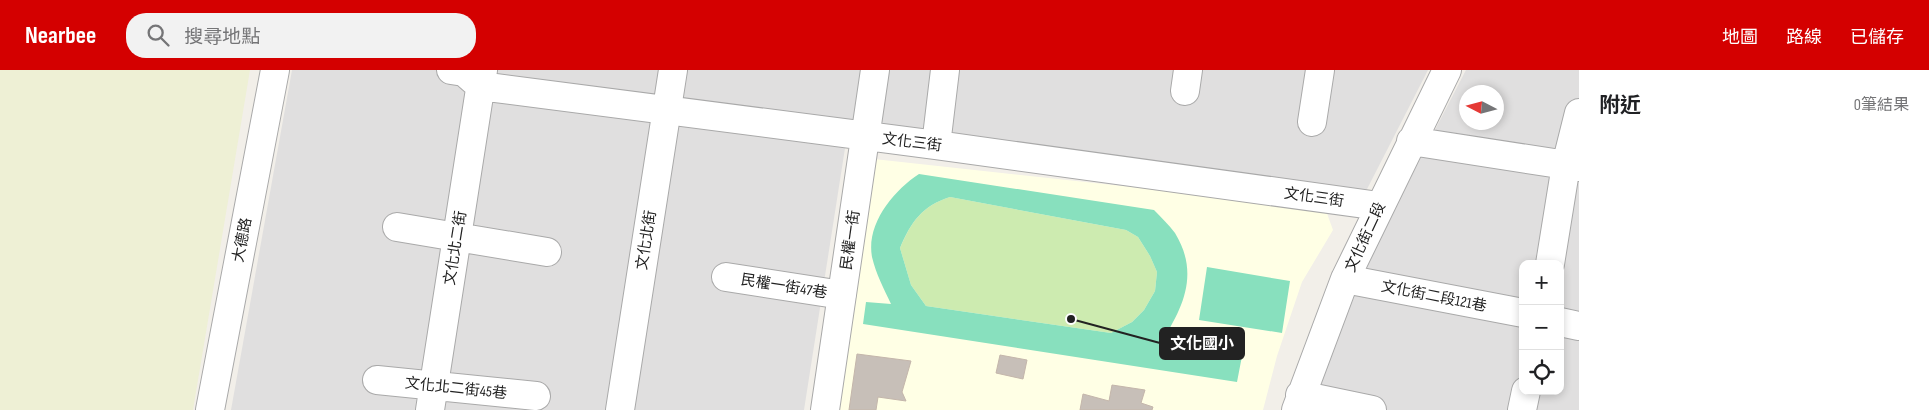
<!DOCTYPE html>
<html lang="zh-TW">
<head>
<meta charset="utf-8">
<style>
  :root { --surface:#fff; --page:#f2f2f2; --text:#202124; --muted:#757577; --line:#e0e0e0; --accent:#d40000 }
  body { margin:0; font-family:"Sofia Sans Condensed","Noto Sans TC",sans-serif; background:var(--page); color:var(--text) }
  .controls { position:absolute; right:15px; bottom:15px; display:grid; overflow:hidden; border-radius:10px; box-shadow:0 2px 8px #0003 }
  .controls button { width:45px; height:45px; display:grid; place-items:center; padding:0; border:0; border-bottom:1px solid var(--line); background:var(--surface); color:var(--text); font:25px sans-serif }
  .compass { position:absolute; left:1459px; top:15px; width:45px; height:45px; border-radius:50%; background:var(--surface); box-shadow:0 2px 8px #0003; rotate:276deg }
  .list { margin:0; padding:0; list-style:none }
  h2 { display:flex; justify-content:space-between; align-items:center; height:65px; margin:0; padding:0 20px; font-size:21px }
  h2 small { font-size:16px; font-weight:400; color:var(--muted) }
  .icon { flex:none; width:28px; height:28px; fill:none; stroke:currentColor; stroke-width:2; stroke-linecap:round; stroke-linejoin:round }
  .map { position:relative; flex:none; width:1579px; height:340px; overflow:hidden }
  header { display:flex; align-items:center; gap:30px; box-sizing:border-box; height:70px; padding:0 25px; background:var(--accent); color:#fff }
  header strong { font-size:24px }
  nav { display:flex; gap:28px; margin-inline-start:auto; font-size:18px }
  .search { width:350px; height:45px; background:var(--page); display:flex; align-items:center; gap:12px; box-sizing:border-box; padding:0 18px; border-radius:20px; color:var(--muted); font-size:19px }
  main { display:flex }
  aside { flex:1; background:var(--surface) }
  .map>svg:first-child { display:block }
  .residential { fill:#e0dfdf; fill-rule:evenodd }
  .education { fill:#ffffe5 }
  .farmland { fill:#eef0d5 }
  .grass { fill:#cdebb0 }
  .pitch { fill:#88e0be; fill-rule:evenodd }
  .building { fill:#c7bfb8; stroke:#c4b6ab }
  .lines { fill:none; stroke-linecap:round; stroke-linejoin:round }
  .minor-casing { stroke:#a9a9a9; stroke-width:30 }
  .minor { stroke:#fff; stroke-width:28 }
  .labels { text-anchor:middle; stroke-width:4.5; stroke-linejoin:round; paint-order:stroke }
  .street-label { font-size:15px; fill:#222; stroke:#fff }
  .leader { fill:none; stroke:#222; stroke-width:2 }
  .callout-dot { fill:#222; stroke:#fff; stroke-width:2 }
  .callout { fill:#222; stroke:#222; stroke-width:2 }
  .callout-label { font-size:16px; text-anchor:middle; font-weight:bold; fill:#fff }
</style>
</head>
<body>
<header>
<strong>Nearbee</strong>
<div class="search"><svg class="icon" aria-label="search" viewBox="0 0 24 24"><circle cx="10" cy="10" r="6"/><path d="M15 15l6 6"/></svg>搜尋地點</div>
<nav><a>地圖</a><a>路線</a><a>已儲存</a></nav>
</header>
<main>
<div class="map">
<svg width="1579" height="340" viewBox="0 0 1579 340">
  <rect width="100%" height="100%" fill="#f2efe9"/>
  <path class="residential" d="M292,0H1428L1365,123L848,59L804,340H231Z
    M1466,0H1579V340H1309L1335,253ZM1466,22H1496V52H1466ZM1523,194H1560V321H1523Z"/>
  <path class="education" d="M874,89L1325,138L1333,160L1302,212L1277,286L1263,340H839Z"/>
  <path class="farmland" d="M0,0H250L193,340H0Z"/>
  <path class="grass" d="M950,127L1126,160L1138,167L1150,186L1157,202L1155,221L1144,240L1132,252L1111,263L926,236L911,215L900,178C911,152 922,136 950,127Z"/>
  <path class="pitch" d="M919,104L1154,140C1161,147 1169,155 1175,163C1200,204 1183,238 1160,274L1242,286L1237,312L863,254L866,232L891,234C884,219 876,204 872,187C866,154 893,121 919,104ZM950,127L1126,160L1138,167L1150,186L1157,202L1155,221L1144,240L1132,252L1111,263L926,236L911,215L900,178C911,152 922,136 950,127Z
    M1207,197L1290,211L1282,263L1199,250Z"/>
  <path class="building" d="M857,284L911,291L902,322L906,331L878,327L876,340H849Z
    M1000,285L1027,290L1023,309L996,303Z
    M1112,315L1145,320L1141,333L1153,337L1152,340H1080L1083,324L1109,331Z"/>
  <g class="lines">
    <g class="minor-casing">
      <path id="minor" d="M451,0L464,2L480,16L936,75L1379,136
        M1185,21L1188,0
        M1312,52L1320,0
        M1411,71L1579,97
        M936,75L945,0
        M397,157L547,182
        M1550,194L1566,95L1579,43
        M726,207L842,225
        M1345,209L1523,243
        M1560,252L1579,256
        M377,310L536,326
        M1300,325L1372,340
        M210,340L275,0
        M430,340L483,0
        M620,340L673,0
        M825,340L875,0
        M1296,340L1345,209L1447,0
        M1522,340L1526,321"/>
    </g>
    <use href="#minor" class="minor"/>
  </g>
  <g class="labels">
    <g class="street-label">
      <text transform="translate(912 72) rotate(7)" y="5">文化三街</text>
      <text transform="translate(1314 127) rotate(8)" y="5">文化三街</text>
      <text transform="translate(1365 167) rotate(-65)" y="5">文化街二段</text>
      <text transform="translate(242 170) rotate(-79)" y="5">大德路</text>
      <text transform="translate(646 170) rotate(-81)" y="5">文化北街</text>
      <text transform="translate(850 170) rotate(-82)" y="5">民權一街</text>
      <text transform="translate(455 178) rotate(-81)" y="5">文化北二街</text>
      <text transform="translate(784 216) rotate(9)" y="5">民權一街47巷</text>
      <text transform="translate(1434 226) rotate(11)" y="5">文化街二段121巷</text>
      <text transform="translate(456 318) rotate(6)" y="5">文化北二街45巷</text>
    </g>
  </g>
  <path class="leader" d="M1071 249L1160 273"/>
  <circle class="callout-dot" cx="1071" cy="249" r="5"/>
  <rect class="callout" x="1160" y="258" width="84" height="31" rx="5"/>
  <g class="callout-label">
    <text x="1202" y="279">文化國小</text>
  </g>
</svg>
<div class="controls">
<button>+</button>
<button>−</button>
<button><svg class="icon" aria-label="locate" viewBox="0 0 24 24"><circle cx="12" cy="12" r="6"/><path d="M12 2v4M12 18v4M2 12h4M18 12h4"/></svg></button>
</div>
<svg class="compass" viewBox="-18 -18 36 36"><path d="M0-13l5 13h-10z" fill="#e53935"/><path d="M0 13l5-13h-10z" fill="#757577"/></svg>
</div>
<aside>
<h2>附近<small>0筆結果</small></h2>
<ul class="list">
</ul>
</aside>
</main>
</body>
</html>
